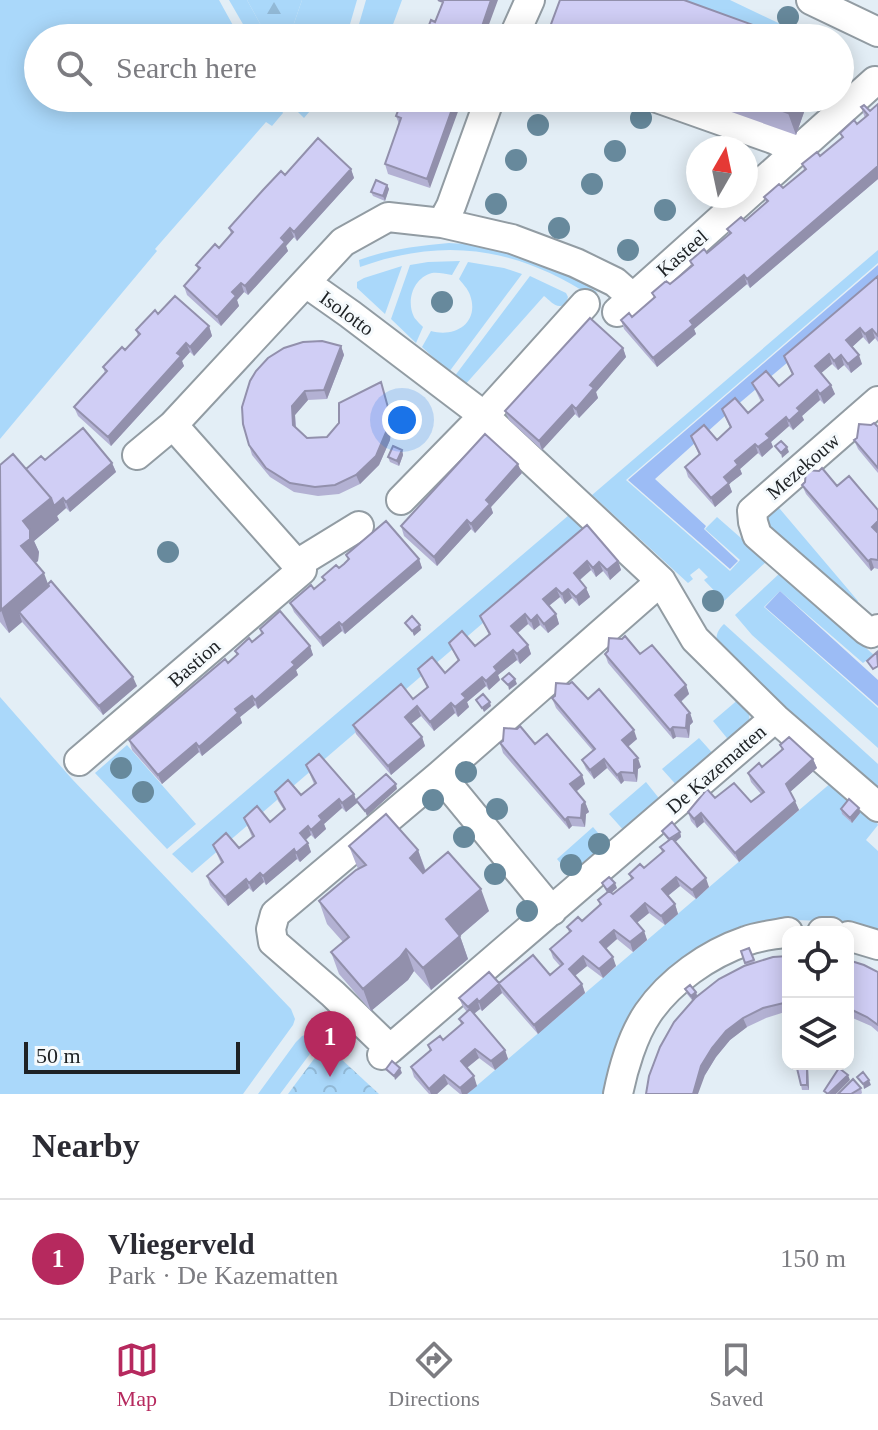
<!DOCTYPE html>
<html lang="en">
<head>
<meta charset="utf-8">
<style>
  :root { --surface:#fff; --page:#f7f7f7; --text:#2b2b33; --muted:#7c7c81; --line:#e1e1e2; --accent:#b6295e }
  body { margin:0; font-family:Georgia,serif; background:var(--page); color:var(--text) }
  .controls { position:absolute; right:24px; bottom:24px; display:grid; overflow:hidden; border-radius:16px; box-shadow:0 4px 20px #0003 }
  .controls button { width:72px; height:72px; display:grid; place-items:center; padding:0; border:0; border-bottom:2px solid var(--line); background:var(--surface); color:var(--text); font:40px sans-serif }
  .compass { position:absolute; left:686px; top:136px; width:72px; height:72px; border-radius:50%; background:var(--surface); box-shadow:0 4px 20px #0003; rotate:9deg }
  .scale { position:absolute; left:24px; bottom:20px; width:216px; box-sizing:border-box; padding-left:8px; border:4px solid #1e2225; border-top:0; font-size:22px; line-height:28px; white-space:nowrap; color:#1e2225; -webkit-text-stroke:6px #f5fafd; paint-order:stroke }
  .you { position:absolute; left:402px; top:420px; width:28px; height:28px; margin:-20px; border:6px solid #fff; border-radius:50%; background:#1a73e8; box-shadow:0 0 0 12px #1a73e833 }
  .badge { display:grid; place-items:center; width:52px; height:52px; border-radius:50%; background:var(--accent); color:#fff; font-size:26px; font-weight:700 }
  .pin { position:absolute; translate:-50% -66px; filter:drop-shadow(0 2px 4px #0008) }
  .pin::after { content:''; position:absolute; top:42px; width:28px; height:24px; background:inherit; clip-path:polygon(0 0,100% 0,50% 100%) }
  .list { margin:0; padding:0; list-style:none }
  h2 { display:flex; justify-content:space-between; align-items:center; height:104px; margin:0; padding:0 32px; font-size:34px }
  h2 small { font-size:26px; font-weight:400; color:var(--muted) }
  .list li { display:grid; grid-template-columns:52px 1fr auto; gap:24px; align-items:center; box-sizing:border-box; height:120px; padding:0 32px; border-top:2px solid var(--line) }
  .list b { display:block; font-size:30px; white-space:nowrap }
  .list p { margin:0; font-size:26px; white-space:nowrap; color:var(--muted) }
  .list em { font-size:26px; font-style:normal; color:var(--muted) }
  .icon { flex:none; width:44px; height:44px; fill:none; stroke:currentColor; stroke-width:2; stroke-linecap:round; stroke-linejoin:round }
  .map { position:relative; flex:none; width:878px; height:1094px; overflow:hidden }
  .search { position:absolute; background:var(--surface); box-shadow:0 4px 20px #0003; left:24px; right:24px; top:24px; height:88px; display:flex; align-items:center; gap:20px; box-sizing:border-box; padding:0 28px; border-radius:44px; color:var(--muted); font-size:30px }
  .sheet { height:224px; background:var(--surface) }
  nav { display:flex; justify-content:space-around; align-items:center; box-sizing:border-box; height:112px; border-top:2px solid var(--line); background:var(--surface); font-size:22px; color:var(--muted) }
  nav a { display:grid; justify-items:center; gap:4px }
  nav .on { color:var(--accent) }
  .map>svg:first-child { display:block }
  .grass { fill:#aad8fa }
  .forest { fill:url(#forest-firs) }
  .park { fill:url(#park-crowns) }
  .water { fill:#9cbcf5 }
  .lines { fill:none; stroke-linecap:round; stroke-linejoin:round }
  .minor-casing { stroke:#929ca3; stroke-width:32 }
  .minor { stroke:#fff; stroke-width:28 }
  .tree { fill:#67899c }
  .wall { fill:#b3b1d3 }
  .shaded-wall { fill:#9290ac }
  .building { fill:#d0cef5; stroke:#9290ac; stroke-width:2 }
  .labels { text-anchor:middle; stroke-width:6; stroke-linejoin:round; paint-order:stroke }
  .street-label { font-size:20px; fill:#1e2225; stroke:#f5fafd }
</style>
</head>
<body>
<div class="map">
<svg width="878" height="1094" viewBox="0 0 878 1094">
  <defs>
    <pattern id="forest-firs" width="22" height="20" patternUnits="userSpaceOnUse" patternTransform="scale(2)"><rect width="22" height="20" fill="#aad8fa"/><path d="M5 1l3.5 6h-7zM16 11l3.5 6h-7z" fill="#92b9d6"/></pattern>
    <pattern id="park-crowns" width="20" height="18" patternUnits="userSpaceOnUse" patternTransform="scale(2)"><rect width="20" height="18" fill="#aad8fa"/><path d="M2 6a3 3 0 1 1 6 0M12 15a3 3 0 1 1 6 0" fill="none" stroke="#92b9d6"/></pattern>
  </defs>
  <rect width="100%" height="100%" fill="#e3eef6"/>
  <path class="grass" d="M0,0H219L240,38H38V98H275L283,113L272,126L266,122L155,249L157,251L0,439Z
    M229,0H247L268,38H251Z
    M302,0H357L346,38H289Z
    M366,0H402L388,38H355Z
    M635,0H730L810,38H740Z
    M284,98H321L304,118Z
    M338,98H367L362,111L337,102Z
    M449,243C459,244 470,243 481,245C520,249 566,269 597,292L593,297C517,248 446,236 360,267L359,260C389,249 418,246 449,243Z
    M878,250V263L626,480L730,571L740,560L705,529L717,517L767,561L724,601L704,580L708,577L699,568L690,575L693,579L688,583L592,495Z
    M460,261L452,275C445,274 438,272 432,273C413,278 406,301 414,317C415,319 422,326 423,327L416,343L391,319L410,265L428,262Z
    M468,262L504,268L522,274L449,372L422,347L431,331C455,338 480,323 470,295C468,289 463,284 459,279Z
    M402,266L385,314L357,288V282L364,278Z
    M530,276L566,293L568,297L566,304C556,310 551,301 544,296L464,386L454,377Z
    M774,502L858,601L851,607L768,533L767,507Z
    M569,515L589,532L192,873L172,854Z
    M780,573L874,655L863,663L780,591L764,607L878,708V748L752,635L735,615Z
    M724,624L878,764V792L717,647C716,636 716,632 724,624Z
    M0,697L72,779L291,1009L295,1019L293,1025L243,1094H0Z
    M740,698C757,720 749,726 731,743L713,721Z
    M699,738L716,757L679,788L662,769Z
    M127,745L196,824L167,849L95,773Z
    M646,782L662,802L626,833L609,814Z
    M832,782L876,821L878,825L866,840L878,851V928L876,931L847,924L824,921L795,920L767,924L700,952L607,1094H467Z
    M593,827L610,847L573,878L557,859Z
    M311,1033L321,1039L280,1094H258L296,1042L302,1036Z"/>
  <path class="forest" d="M247,0H302L289,38H268Z"/>
  <path class="park" d="M325,1044L379,1094H288Z"/>
  <path class="water" d="M878,265V286L736,406L655,479L706,526L704,529L738,561L730,569L628,480Z
    M780,591L878,680V706L765,607Z"/>
  <g class="lines">
    <g class="minor-casing">
      <path id="minor" d="M811,0L878,32
        M513,38L530,0
        M657,98L773,139L798,151
        M442,223L451,206L490,98
        M306,283L350,314L483,415L661,581
        M617,312L875,81
        M878,401L752,511L753,522L757,535L866,630L871,633L878,629
        M137,455L173,425
        M401,500L493,406L585,304
        M297,564L359,526
        M775,718L878,807
        M79,761L302,570L173,425L343,242L388,217L442,223L512,239L576,263L615,282L632,297
        M440,775L552,911
        M822,932H831
        M848,936L878,945
        M382,1055L390,1049L775,718L695,639L661,581L440,775L275,914L271,929L273,942L333,994L390,1049
        M618,1094C623,1069 633,1035 648,1013C670,981 708,954 746,941C759,936 774,935 788,932"/>
    </g>
    <use href="#minor" class="minor"/>
  </g>
  <g class="tree">
    <circle cx="788" cy="17" r="11"/>
    <circle cx="641" cy="118" r="11"/>
    <circle cx="538" cy="125" r="11"/>
    <circle cx="615" cy="151" r="11"/>
    <circle cx="516" cy="160" r="11"/>
    <circle cx="592" cy="184" r="11"/>
    <circle cx="496" cy="204" r="11"/>
    <circle cx="665" cy="210" r="11"/>
    <circle cx="559" cy="228" r="11"/>
    <circle cx="628" cy="250" r="11"/>
    <circle cx="442" cy="302" r="11"/>
    <circle cx="168" cy="552" r="11"/>
    <circle cx="713" cy="601" r="11"/>
    <circle cx="121" cy="768" r="11"/>
    <circle cx="466" cy="772" r="11"/>
    <circle cx="143" cy="792" r="11"/>
    <circle cx="433" cy="800" r="11"/>
    <circle cx="497" cy="809" r="11"/>
    <circle cx="464" cy="837" r="11"/>
    <circle cx="599" cy="844" r="11"/>
    <circle cx="571" cy="865" r="11"/>
    <circle cx="495" cy="874" r="11"/>
    <circle cx="527" cy="911" r="11"/>
  </g>
  <path class="wall" d="M550,27L789,38H554Z
    M403,98L430,188L388,174L385,164L399,124L396,116Z
    M692,98H809L796,135Z
    M878,104V179L750,288L747,284L694,329L696,334L657,367L624,329L621,320L632,317L654,298L652,293L670,284L691,266L690,261L707,253L729,234L727,229L745,221L766,202L764,197L783,188L804,170L802,164L820,156L842,138L840,133L857,124L865,118L861,107L870,111Z
    M351,169L354,178L297,241L294,237L286,246L288,251L248,295L244,292L237,300L239,306L221,326L187,295L184,286L198,270L196,265L219,248L231,234L229,228L285,175Z
    M387,185L389,189L385,201L373,196L371,192Z
    M878,276V342L875,338L869,344L863,337L852,347L862,364L851,373L844,365L838,370L832,364L821,373L835,394L824,404L820,400L802,416L804,420L793,430L789,426L771,442L773,447L762,457L758,453L740,469L742,474L729,484L732,492L715,507L688,477L685,467L699,455L691,436L717,440L730,428L722,409L748,413L761,402L752,383L779,386L792,375L784,356Z
    M158,314L209,326L212,336L194,356L190,352L182,361L184,366L111,446L78,416L74,407L105,373L103,367L125,350L138,336L136,330Z
    M341,346L344,355L327,399L308,400L295,415L296,428L307,438L327,437L381,382L392,420L390,440L379,465L360,484L339,494L318,496L294,492L270,477L252,455L249,445Z
    M623,348L626,357L596,392L598,398L579,418L575,414L542,450L509,420L505,411Z
    M871,425L878,427V473L858,449L854,440Z
    M402,450L403,455L399,466L390,462L388,457Z
    M45,460L112,463L116,472L70,512L66,508L57,516L59,520L34,541L39,552L38,561L35,563L48,584L137,686L103,715L22,622L9,633L0,622V465L26,469Z
    M522,473L491,507L493,513L475,533L471,529L437,566L404,536L401,526Z
    M802,485L837,486L878,510V569L874,568L871,571L806,494Z
    M587,525L618,561L621,570L610,580L603,571L596,577L591,570L580,580L586,588L590,597L579,606L572,598L565,604L560,597L549,606L556,614L559,624L548,633L540,625L534,630L528,624L518,633L528,645L531,654L520,664L517,660L498,675L500,680L489,690L486,686L467,702L469,707L458,717L455,713L434,731L421,716L411,724L422,737L425,746L391,775L356,734L353,725L413,699L427,688L418,669L445,673L458,661L449,643L475,646L489,635L480,616Z
    M346,555L419,559L422,568L345,634L342,631L323,647L294,612L290,603L314,589L324,581L322,577L339,568L348,560Z
    M260,629L310,646L313,655L296,670L298,675L258,709L255,705L240,717L242,723L202,756L199,752L162,784L132,750L129,740L237,655L235,651L252,642L261,634Z
    M622,639L640,654L686,685L689,694L681,702L690,713L693,722L690,725L689,738L676,737L673,739L608,663L605,654Z
    M552,698L588,699L637,739L628,747L641,767L638,769L637,782L624,781L621,784L607,768L594,779L586,769L582,760L593,751L556,708Z
    M500,743L535,744L582,775L585,784L576,792L585,802L589,812L586,814L585,827L572,826L569,829L503,753Z
    M780,745L813,759L817,768L790,792L799,810L739,862L704,822L697,828L691,821L688,812L715,798L751,802L761,794L751,782L748,773L762,767L782,750Z
    M306,765L354,794L357,803L346,812L342,808L324,824L326,829L315,839L311,835L306,840L311,852L300,862L297,859L266,885L264,882L253,892L249,888L228,906L210,885L207,876L221,863L213,845L239,848L252,837L244,818L270,822L284,810L278,801L275,792L301,795L314,784Z
    M841,809L860,813L852,823L842,814Z
    M662,831L680,832L681,837L675,842L709,887L696,899L680,886L668,896L675,904L678,914L665,925L649,913L637,923L644,931L647,940L633,952L617,939L606,949L616,966L603,978L587,966L575,976L582,984L585,993L538,1034L502,993L482,1011L480,1009L474,1014L505,1050L508,1059L495,1070L479,1058L467,1068L477,1086L467,1094H460L448,1084L437,1094H429L414,1077L411,1067L430,1051L428,1045L443,1040L461,1024L459,1019L467,1012L463,1007L459,998L499,983L550,975L560,966L553,958L550,949L569,932L567,927L582,921L600,906L598,900L607,893L602,883L617,888L611,893L613,894L631,879L629,874L644,868L662,852L660,847L668,840L664,835Z
    M349,846L418,850L426,871L489,911L460,936L468,959L431,990L414,971L408,980L371,1011L339,974L331,952L343,942L327,924L319,901L358,869Z
    M741,951L754,960L755,963L788,956V1011L766,1018L747,1027L730,1040L716,1057L705,1075L692,1000L687,994L685,989L696,992L697,996L746,966Z
    M848,960L878,972V1032L871,1026L848,1016Z
    M808,1067L809,1090H802L801,1085Z
    M861,1088L862,1093L861,1094H838Z"/>
  <path class="shaded-wall" d="M491,0H498L484,38H478Z
    M456,98H463L430,188L427,179Z
    M793,98H809L796,135L788,113Z
    M878,166V179L750,288L747,279Z
    M351,169L354,178L297,241L294,232Z
    M387,185L389,189L385,201L383,196Z
    M290,228L294,237L286,246L288,251L248,295L245,286Z
    M744,275L747,284L694,329L696,334L657,367L653,358L690,321Z
    M241,283L244,292L237,300L239,306L221,326L217,317L232,292Z
    M209,326L212,336L194,356L190,347Z
    M860,328L863,337L850,349L846,340Z
    M872,329L875,338L869,344L865,334Z
    M186,343L190,352L182,361L184,366L111,446L108,437Z
    M341,346L344,355L327,399L324,390Z
    M623,348L626,357L596,392L598,398L579,418L576,409L590,385Z
    M829,354L832,364L819,375L815,366Z
    M841,355L844,365L838,370L834,361Z
    M859,355L862,364L851,373L848,364Z
    M381,382L392,420L390,440L379,465L360,484L356,475Z
    M831,385L835,394L824,404L820,394Z
    M817,390L820,400L802,416L804,420L793,430L789,421L797,408Z
    M305,391L308,400L295,415L296,434L293,425L292,406Z
    M572,405L575,414L542,450L539,441Z
    M786,417L789,426L771,442L773,447L762,457L758,447L766,434Z
    M755,444L758,453L740,469L742,474L729,484L732,492L715,507L711,498L724,477L735,461Z
    M787,447L789,452L782,458L781,453Z
    M402,450L403,455L399,466L397,461Z
    M112,463L116,472L70,512L66,502Z
    M518,464L522,473L491,507L493,513L475,533L471,524L486,500Z
    M51,498H63L66,508L57,516L59,520L34,541L39,552L38,561L29,568L21,546L23,521Z
    M467,520L471,529L437,566L434,557Z
    M878,521V534L872,527Z
    M419,559L422,568L345,634L342,625Z
    M871,559L874,568L871,571L868,561Z
    M587,561L591,570L577,582L574,573Z
    M618,561L621,570L610,580L607,570Z
    M599,562L603,571L596,577L593,568Z
    M44,573L52,595L19,612L22,622L9,633L1,610Z
    M556,588L560,597L546,608L543,599Z
    M586,588L590,597L579,606L576,597Z
    M568,589L572,598L565,604L562,594Z
    M525,614L528,624L515,635L511,626Z
    M556,614L559,624L548,633L544,624Z
    M537,615L540,625L534,630L531,621Z
    M339,622L342,631L323,647L320,638Z
    M420,625L421,630L414,636L412,631Z
    M528,645L531,654L520,664L517,654Z
    M310,646L313,655L296,670L298,675L258,709L255,700L292,662Z
    M513,650L517,660L498,675L500,680L489,690L486,681L494,667Z
    M133,677L137,686L103,715L99,706Z
    M482,677L486,686L467,702L469,707L458,717L455,707L462,694Z
    M515,679L517,684L509,690L508,685Z
    M686,685L689,694L678,704L675,695Z
    M252,696L255,705L240,717L242,723L202,756L199,747L235,709Z
    M490,702L491,706L484,712L482,708Z
    M451,703L455,713L434,731L430,722Z
    M417,706L421,716L408,726L405,717Z
    M690,713L693,722L690,725L689,738L686,728L687,715Z
    M673,727L676,737L673,739L670,730Z
    M634,730L637,739L625,749L622,740Z
    M422,737L425,746L391,775L388,766Z
    M196,743L199,752L162,784L158,775Z
    M638,758L641,767L638,769L637,782L634,773V760Z
    M604,759L607,768L594,779L590,770Z
    M813,759L817,768L789,793L786,784Z
    M621,772L624,781L621,784L617,775Z
    M582,775L585,784L573,794L570,784Z
    M396,784L397,789L367,816L365,811Z
    M354,794L357,803L346,812L342,803Z
    M339,799L342,808L324,824L326,829L315,839L311,830L319,816Z
    M795,801L799,810L739,862L735,853Z
    M585,802L589,812L586,814L585,827L581,818L582,805Z
    M859,808L860,813L852,823L850,818Z
    M701,813L704,822L697,828L694,819Z
    M568,817L572,826L569,829L565,820Z
    M308,826L311,835L303,842L300,833Z
    M680,832L681,837L672,845L670,840Z
    M308,843L311,852L300,862L296,853Z
    M294,849L297,859L266,885L263,876Z
    M418,850L426,873L418,880L410,858Z
    M260,873L264,882L253,892L249,883Z
    M676,877L680,886L665,898L662,889Z
    M706,878L709,887L696,899L692,890Z
    M246,879L249,888L228,906L225,897Z
    M615,883L617,888L609,895L607,890Z
    M481,889L489,911L454,941L446,919Z
    M645,903L649,913L634,925L631,916Z
    M675,904L678,914L665,925L661,916Z
    M614,930L617,939L603,951L600,942Z
    M644,931L647,940L633,952L630,942Z
    M460,936L468,959L431,990L423,968Z
    M406,949L414,971L408,980L371,1011L363,989Z
    M583,956L587,966L572,978L569,969Z
    M613,957L616,966L603,978L599,969Z
    M499,984L502,993L482,1011L479,1002Z
    M582,984L585,993L538,1034L534,1025Z
    M696,992L697,996L692,1000L691,996Z
    M477,999L480,1009L471,1016L468,1007Z
    M743,1018L747,1027L730,1040L716,1057L705,1075L698,1094H693L701,1066L712,1048L726,1031Z
    M475,1049L479,1058L464,1070L461,1061Z
    M505,1050L508,1059L495,1070L491,1061Z
    M807,1064L808,1067L809,1090L807,1085Z
    M400,1068L402,1073L395,1080L394,1076Z
    M444,1075L448,1084L437,1094H431L429,1089Z
    M848,1075L850,1080L836,1094H829Z
    M474,1076L477,1086L467,1094H462L460,1088Z
    M869,1080L871,1085L864,1089L863,1084Z"/>
  <path class="building" d="M438,0H491L478,38H424L431,20L435,22L443,2Z
    M560,0H684L789,38H580L550,27Z
    M403,98H456L427,179L385,164L401,118L396,116Z
    M746,98H793L788,113Z
    M878,104V166L747,279L744,275L690,321L693,325L653,358L621,320L629,313L632,317L655,297L652,293L666,281L670,284L680,276L693,265L690,261L704,249L707,253L731,233L727,229L741,217L745,221L768,201L764,197L771,191L779,184L783,188L806,169L802,164L817,152L820,156L843,137L840,133L854,120L857,124L868,115L861,107L864,105L870,111Z
    M318,138L351,169L294,232L290,228L281,238L285,242L245,286L241,283L232,292L236,296L217,317L184,286L200,268L196,265L215,244L219,248L233,232L229,228L263,190L281,171L285,175Z
    M376,180L387,185L383,196L371,192Z
    M878,276V336L872,329L865,334L860,328L846,340L859,355L848,364L841,355L834,361L829,354L815,366L831,385L820,394L817,390L797,408L800,411L789,421L786,417L766,434L770,438L758,447L755,444L735,461L738,465L724,477L729,483L711,498L685,467L700,454L691,436L704,425L717,440L731,427L722,409L735,398L748,413L763,400L752,383L766,371L779,386L793,374L784,356Z
    M175,296L209,326L190,347L186,343L177,353L181,356L108,437L74,407L107,371L103,367L122,347L125,350L140,334L136,330L155,310L158,314Z
    M590,318L623,348L590,385L594,388L576,409L572,405L539,441L505,411Z
    M322,341L341,346L324,390L305,391L292,406L293,425L307,438L327,437L339,423V403L381,382L389,411L387,430L376,456L356,475L335,485L315,487L290,483L266,468L249,445L243,424L242,407L250,381L256,371L268,358L284,348L303,342Z
    M874,423L878,427V468L854,440L857,438L859,424L871,425Z
    M83,428L112,463L66,502L63,498L54,506L51,498L26,469L41,456L45,460Z
    M485,434L518,464L486,500L490,504L471,524L467,520L434,557L401,526Z
    M781,441L787,447L781,453L775,446Z
    M393,446L402,450L397,461L388,457Z
    M13,454L51,498L23,521L30,530V539L21,546L44,573L1,610L0,465Z
    M822,468L837,486L849,476L878,510V521L872,527L878,533V560L871,559L868,561L802,485L805,482L806,470L819,471Z
    M386,521L419,559L342,625L339,622L320,638L290,603L311,585L314,589L325,580L322,577L336,565L339,568L344,564L349,559L346,555Z
    M587,525L618,561L607,570L599,562L593,568L587,561L574,573L586,588L576,597L568,589L562,594L556,588L543,599L556,614L544,624L537,615L531,621L525,614L511,626L528,645L517,654L513,650L494,667L497,671L486,681L482,677L462,694L466,698L455,707L451,703L430,722L417,706L405,717L422,737L388,766L353,725L401,684L413,699L428,687L418,669L432,657L445,673L459,660L449,643L462,631L475,646L490,634L480,616Z
    M51,581L133,677L99,706L19,612L49,586L48,584Z
    M280,611L310,646L292,662L295,665L255,700L252,696L235,709L238,713L199,747L196,743L158,775L129,740L225,659L228,663L238,654L235,651L249,638L252,642L263,633L260,629Z
    M412,616L420,625L412,631L405,623Z
    M625,636L640,654L652,645L686,685L675,695L690,713L687,715L686,728L673,727L670,730L605,654L608,651L609,638L622,639Z
    M877,652L878,666L873,669L867,661Z
    M509,673L515,679L508,685L502,679Z
    M572,682L588,699L599,689L634,730L622,740L638,758L634,760V773L621,772L617,775L604,759L590,770L582,760L595,749L552,698L555,696L556,683L569,684Z
    M483,694L490,702L482,708L476,700Z
    M520,726L535,744L547,734L582,775L570,784L585,802L582,805L581,818L568,817L565,820L500,743L503,741L504,728L517,729Z
    M789,737L813,759L786,784L795,801L735,853L701,813L694,819L688,812L707,789L715,798L734,783L751,802L764,792L748,773L759,763L762,767L783,749L780,745Z
    M319,754L354,794L342,803L339,799L319,816L322,820L311,830L308,826L300,833L308,843L296,853L294,849L263,876L260,873L249,883L246,879L225,897L207,876L223,862L213,845L226,833L239,848L254,836L244,818L257,806L270,822L285,809L275,792L288,780L301,795L316,783L306,765Z
    M386,774L396,784L365,811L356,800Z
    M849,799L859,808L850,818L841,809Z
    M386,814L418,850L410,858L423,873L448,852L481,889L446,919L460,936L423,968L406,949L400,957L363,989L331,952L349,937L319,901L356,870L366,865L349,846Z
    M672,822L680,832L669,839L662,831Z
    M672,838L706,878L692,890L676,877L662,889L675,904L661,916L645,903L631,916L644,931L630,942L614,930L600,942L613,957L599,969L583,956L569,969L582,984L534,1025L499,984L479,1002L477,999L468,1007L459,998L489,972L499,983L533,955L550,975L563,964L550,949L571,931L567,927L578,917L582,921L601,904L598,900L609,891L613,894L633,878L629,874L640,864L644,868L664,851L660,847Z
    M609,877L615,883L607,890L602,883Z
    M749,948L754,960L745,963L741,951Z
    M788,956V1002L763,1008L743,1018L726,1031L712,1048L701,1066L693,1094H646L649,1076L660,1047L674,1022L695,998L719,979L744,966L773,957Z
    M848,960L864,965L878,972V1025L867,1017L848,1008Z
    M690,985L696,992L691,996L685,989Z
    M470,1009L505,1050L491,1061L475,1049L461,1061L474,1076L460,1088L444,1075L429,1089L411,1067L431,1050L428,1045L440,1036L443,1040L463,1023L459,1019Z
    M392,1061L400,1068L394,1076L386,1069Z
    M796,1064H807V1085H801Z
    M839,1068L848,1075L828,1094L824,1091Z
    M863,1072L869,1080L863,1084L857,1077Z
    M853,1079L861,1088L851,1094H838Z"/>
  <g class="labels">
    <g class="street-label">
      <text transform="translate(682 253) rotate(-41)" y="7">Kasteel</text>
      <text transform="translate(347 313) rotate(36)" y="7">Isolotto</text>
      <text transform="translate(803 466) rotate(-41)" y="7">Mezekouw</text>
      <text transform="translate(194 663) rotate(-41)" y="7">Bastion</text>
      <text transform="translate(716 769) rotate(-41)" y="7">De Kazematten</text>
    </g>
  </g>
</svg>
<div class="controls">
<button><svg class="icon" aria-label="locate" viewBox="0 0 24 24"><circle cx="12" cy="12" r="6"/><path d="M12 2v4M12 18v4M2 12h4M18 12h4"/></svg></button>
<button><svg class="icon" aria-label="layers" viewBox="0 0 24 24"><path d="M12 4l9 5-9 5-9-5zM3 14l9 5 9-5"/></svg></button>
</div>
<svg class="compass" viewBox="-18 -18 36 36"><path d="M0-13l5 13h-10z" fill="#e53935"/><path d="M0 13l5-13h-10z" fill="#7c7c81"/></svg>
<div class="scale">50 m</div>
<div class="you"></div>
<div class="pin badge" style="left:330px;top:1077px">1</div>
<div class="search"><svg class="icon" aria-label="search" viewBox="0 0 24 24"><circle cx="10" cy="10" r="6"/><path d="M15 15l6 6"/></svg>Search here</div>
</div>
<section class="sheet">
<h2>Nearby<small></small></h2>
<ul class="list">
<li><span class="badge">1</span><div><b>Vliegerveld</b><p>Park · De Kazematten</p></div><em>150 m</em></li>
</ul>
</section>
<nav>
<a class="on"><svg class="icon" aria-label="map" viewBox="0 0 24 24"><path d="M3 6l6-2 6 2 6-2v14l-6 2-6-2-6 2zM9 4v14M15 6v14"/></svg>Map</a>
<a><svg class="icon" aria-label="directions" viewBox="0 0 24 24"><path d="M12 3l9 9-9 9-9-9zM9 14v-3h6M13 9l2 2-2 2"/></svg>Directions</a>
<a><svg class="icon" aria-label="saved" viewBox="0 0 24 24"><path d="M7 4h10v16l-5-4-5 4z"/></svg>Saved</a>
</nav>
</body>
</html>
